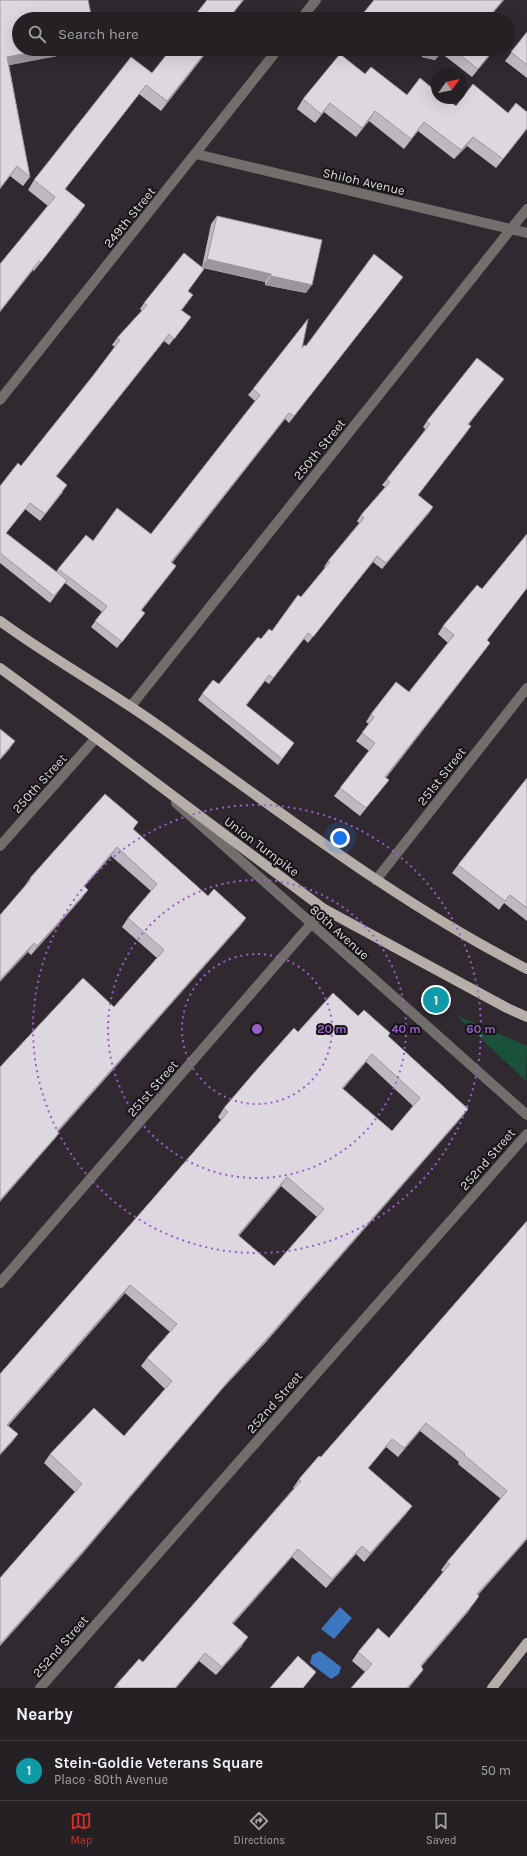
<!DOCTYPE html>
<html lang="en">
<head>
<meta charset="utf-8">
<style>
  :root { --surface:#242024; --page:#2c282c; --text:#f1f3f6; --muted:#a3a3a6; --line:#413e41; --accent:#d93025 }
  body { margin:0; font-family:Karla,sans-serif; background:var(--page); color:var(--text) }
  .compass { position:absolute; left:431px; top:68px; width:36px; height:36px; border-radius:50%; background:var(--surface); box-shadow:0 4px 16px #0002; rotate:57deg }
  .you { position:absolute; left:340px; top:838px; width:14px; height:14px; margin:-10px; border:3px solid #fff; border-radius:50%; background:#1a73e8; box-shadow:0 0 0 6px #1a73e833 }
  .badge { display:grid; place-items:center; width:26px; height:26px; border-radius:50%; background:var(--accent); color:#fff; font-size:13px; font-weight:700 }
  .pin { position:absolute; translate:-50% -50%; border:2px solid #fff; box-shadow:0 1px 4px #0006 }
  .list { margin:0; padding:0; list-style:none }
  h2 { display:flex; justify-content:space-between; align-items:center; height:52px; margin:0; padding:0 16px; font-size:17px }
  h2 small { font-size:13px; font-weight:400; color:var(--muted) }
  .list li { display:grid; grid-template-columns:26px 1fr auto; gap:12px; align-items:center; box-sizing:border-box; height:60px; padding:0 16px; border-top:1px solid var(--line) }
  .list b { display:block; font-size:15px; white-space:nowrap }
  .list p { margin:0; font-size:13px; white-space:nowrap; color:var(--muted) }
  .list em { font-size:13px; font-style:normal; color:var(--muted) }
  .icon { flex:none; width:22px; height:22px; fill:none; stroke:currentColor; stroke-width:2; stroke-linecap:round; stroke-linejoin:round }
  .map { position:relative; flex:none; width:527px; height:1688px; overflow:hidden }
  .search { position:absolute; background:var(--surface); box-shadow:0 4px 16px #0002; left:12px; right:12px; top:12px; height:44px; display:flex; align-items:center; gap:10px; box-sizing:border-box; padding:0 14px; border-radius:22px; color:var(--muted); font-size:15px }
  .sheet { height:112px; background:var(--surface) }
  nav { display:flex; justify-content:space-around; align-items:center; box-sizing:border-box; height:56px; border-top:1px solid var(--line); background:var(--surface); font-size:11px; color:var(--muted) }
  nav a { display:grid; justify-items:center; gap:2px }
  nav .on { color:var(--accent) }
  .map>svg:first-child { display:block }
  .green { fill:#1a513a }
  .water { fill:#3c77c0 }
  .lines { fill:none; stroke-linecap:round; stroke-linejoin:round }
  .minor { stroke:#716e6b; stroke-width:10 }
  .major { stroke:#b6afa9; stroke-width:10 }
  .wall { fill:#beb9c0; fill-rule:evenodd }
  .shaded-wall { fill:#9b969c }
  .building { fill:#ddd7df; stroke:#9b969c; fill-rule:evenodd }
  .ring { fill:none; stroke:#9960c8; stroke-width:2; stroke-dasharray:2 4 }
  .labels { text-anchor:middle; stroke-width:4; stroke-linejoin:round; paint-order:stroke }
  .street-label { font-size:13px; fill:#dedade; stroke:#161416 }
  .centre { fill:#9960c8; stroke:#161416; stroke-width:2 }
  .ring-label { font-size:12px; text-anchor:middle; font-weight:bold; fill:#9960c8; stroke:#161416; stroke-width:4; stroke-linejoin:round; paint-order:stroke }
</style>
</head>
<body>
<div class="map">
<svg width="527" height="1688" viewBox="0 0 527 1688">
  <rect width="100%" height="100%" fill="#302a30"/>
  <path class="green" d="M456,1015L527,1046L526,1081Z"/>
  <path class="water" d="M340,1607L352,1618L334,1639L321,1629Z
    M320,1651L341,1667L339,1674L331,1679L310,1663L312,1655Z"/>
  <g class="lines">
    <path class="minor" d="M301,19L316,0
      M196,154L527,233
      M0,400L278,49
      M131,706L527,209
      M176,803L527,1115
      M0,846L96,738
      M376,880L527,688
      M0,1283L324,909
      M40,1688L527,1134"/>
    <path class="major" d="M0,621C52,659 109,690 162,728C281,812 397,903 527,969
      M0,668L96,738L324,909L507,1008L527,1017
      M492,1688L527,1643"/>
  </g>
  <path class="wall" d="M0,0L89,50L9,65L30,177L23,186L10,176L0,189Z
    M504,0L488,19H358L361,16Z
    M527,32V78L505,61Z
    M413,49H494L472,77L441,53L435,60L422,57V51Z
    M206,53L161,111L139,94L65,189L85,205L79,214L34,271L33,270L0,312V264L48,206L28,190L34,180L152,73Z
    M365,74L407,95L456,106L508,113L527,112V129L496,168L467,146L454,159L418,131L404,149L369,121L356,137L324,112L315,123L297,109L303,99Z
    M217,216L306,293L265,285V282L203,268L188,291V302L182,310L186,324L169,345L164,341L56,477L63,492L40,521L25,509L6,533L56,572L58,569L93,541L151,534L255,401L248,395L253,389L302,348L306,346L398,283L289,423L285,419L172,563L176,566L142,610L140,619L117,648L91,627L102,612L65,583L50,603L0,563V486L21,466L92,377L115,347L112,345L117,338L142,311L140,309L144,303L202,267L211,224Z
    M499,385L469,424L467,432L418,495L433,507L429,513L382,569L373,562L308,643L304,639L269,684L265,681L246,706L294,743L278,765L198,700L202,694L219,684L261,639L272,631L301,597L325,568L324,567L328,561L359,523L357,521L361,515L385,487L382,485L387,479L426,430L423,427L427,421Z
    M527,534V588L487,640L490,643L485,650L386,778L389,780L360,816L334,796L369,751L356,741L369,724L366,722L371,714L409,692L448,643L438,634L443,626L482,589Z
    M527,778V921L504,903L499,910L452,873L458,865Z
    M138,822L133,829L208,896L246,918L240,926L58,1132L59,1133L53,1141L114,1007L157,958L122,927L128,918L151,891L111,856L84,887L82,898L31,955L28,952L24,887L30,878Z
    M358,1016L388,1036L468,1109L462,1117L266,1342L224,1387L77,1560L0,1646V1578L75,1492L44,1463L50,1454L124,1436L165,1389L141,1366L147,1358L170,1332L125,1293L8,1426L18,1434L12,1442L0,1455V1374L198,1147L221,1120L218,1117L224,1108L298,1032ZM366,1062L413,1106L392,1131L343,1089ZM281,1186L317,1217L274,1266L239,1236Z
    M527,1221V1539L478,1595L468,1612L422,1666L417,1678L365,1672L352,1661L358,1652L389,1638L443,1572L441,1570L447,1562L501,1499L458,1464L459,1462L420,1431L398,1457L386,1447L368,1468L412,1506L406,1514L364,1562L356,1554L326,1588L292,1557L233,1624L242,1646L216,1675L199,1661L176,1688H114L116,1685L143,1662L294,1488H293L299,1479L321,1457Z"/>
  <path class="shaded-wall" d="M243,0H244L229,19H228Z
    M503,0H504L488,19H487Z
    M49,49H89V50L0,67L7,57Z
    M208,49L206,53L161,111L167,101Z
    M413,49H424L422,51Z
    M428,49H443L435,60L422,57Z
    M494,49L488,58L472,77L478,69Z
    M330,103L324,112L315,123L321,114Z
    M375,111L369,121L356,137L362,128Z
    M424,122L418,131L404,149L411,139Z
    M527,128V129L496,168L503,159Z
    M473,137L467,146L454,159L461,150Z
    M17,166L10,176L0,189V188Z
    M85,205L79,214L34,271L41,262Z
    M207,259L271,274L265,282L201,267Z
    M39,261L33,270L0,312V311Z
    M271,276L312,285L306,293L265,285Z
    M403,277L398,283L289,423L294,416Z
    M169,334L164,341L51,483L56,476Z
    M504,379L499,385L464,430L468,424Z
    M289,413L285,419L167,569L171,562Z
    M471,426L467,432L413,501L418,495Z
    M433,507L429,513L382,569L386,563Z
    M377,556L373,562L308,643L313,637Z
    M176,566L172,572L137,616L141,610Z
    M490,643L485,650L380,785L385,777Z
    M15,741L9,750L0,760V759Z
    M117,847L111,856L78,894L84,886Z
    M88,890L82,898L31,955L37,946Z
    M246,918L240,926L51,1140L57,1131Z
    M34,943L28,952L0,982V980Z
    M372,1054L366,1062L336,1096L342,1088Z
    M468,1109L462,1117L266,1342L224,1387L77,1560L0,1646L1,1643L230,1379Z
    M59,1133L53,1141L0,1202V1200Z
    M287,1177L281,1186L232,1244L238,1235Z
    M130,1285L125,1293L2,1433L7,1425Z
    M426,1423L420,1431L398,1457L404,1448Z
    M18,1434L12,1442L0,1455V1454Z
    M392,1439L386,1447L362,1476L368,1468Z
    M412,1506L406,1514L364,1562L370,1553Z
    M527,1538V1539L525,1542L471,1603L477,1594Z
    M362,1546L356,1554L326,1588L332,1579Z
    M298,1549L292,1557L226,1632L232,1623Z
    M474,1603L468,1612L415,1673L421,1665Z
    M248,1637L242,1646L216,1675L222,1667Z
    M205,1653L199,1661L176,1688H175Z
    M423,1670L417,1678L409,1688H407Z"/>
  <path class="building" d="M0,0H88L92,19H19V49H49L7,57L30,177L17,166L0,188Z
    M207,0H243L228,19H192Z
    M374,0H503L487,19H364L361,16Z
    M527,32V65L511,52Z
    M171,49H208L167,101L146,85L65,189L85,205L41,262L39,261L0,311V264L55,197L34,180L131,57L152,73Z
    M430,49H443L441,52Z
    M452,49H494L478,69Z
    M340,54L365,74L371,67L407,95L420,78L437,92V98H445L456,106L473,84L508,113L516,103L527,112V128L503,159L473,137L461,150L424,122L411,139L375,111L362,128L330,103L321,114L303,99Z
    M217,216L322,240L312,285L271,276V274L207,259Z
    M184,253L204,269L188,291L193,295L181,310L191,317L174,339L169,334L56,476L67,485L45,514L30,503L6,533L67,580L54,596L0,553V486L18,463L21,466L92,377L120,340L117,338L147,305L144,303Z
    M374,254L403,277L294,416L289,413L171,562L176,566L141,610L145,613L122,642L95,621L107,606L58,569L86,535L93,541L117,508L151,534L260,395L253,389L308,319L302,348L304,345L306,346Z
    M477,358L504,379L468,424L471,426L418,495L433,507L386,563L377,556L313,637L308,633L273,678L269,675L246,705L294,743L282,759L202,694L213,680L219,684L258,637L261,639L269,629L272,631L298,595L301,597L330,562L328,561L364,518L361,515L390,482L387,479L430,424L427,421Z
    M527,534V588L487,640L490,643L385,777L389,780L366,808L340,788L375,743L362,733L374,717L371,714L396,682L409,692L454,635L443,626L477,585L482,589Z
    M0,729L15,741L0,759Z
    M527,778V908L510,895L505,901L458,865Z
    M105,794L138,822L133,829L208,896L214,889L246,918L57,1131L59,1133L0,1200V1067L83,978L114,1007L164,950L128,918L157,884L117,847L84,886L88,890L37,946L34,943L0,980V915L31,879L30,878Z
    M333,993L358,1016L364,1010L390,1033L388,1036L468,1109L272,1333L230,1379L83,1551L1,1643H0V1578L82,1484L50,1454L94,1408L124,1436L172,1381L147,1358L177,1324L130,1285L7,1425L18,1434L0,1454V1374L198,1147L228,1112L224,1108L253,1074L294,1028L298,1032ZM372,1054L420,1098L392,1131L342,1088ZM287,1177L324,1209L274,1266L238,1235Z
    M527,1221V1538L477,1594L479,1596L474,1603L421,1665L423,1670L407,1688H351L372,1664L358,1652L378,1628L389,1638L450,1564L447,1562L507,1491L464,1455L465,1454L426,1423L404,1448L392,1439L368,1468L412,1506L370,1553L362,1546L332,1579L298,1549L232,1623L248,1637L222,1667L205,1653L175,1688H117L118,1686L116,1685L139,1659L143,1662L301,1481L299,1479L319,1456L321,1457Z
    M298,1656L316,1672L303,1688H270Z"/>
  <g class="ring">
    <circle cx="257" cy="1029" r="75"/>
    <circle cx="257" cy="1029" r="149"/>
    <circle cx="257" cy="1029" r="224"/>
  </g>
  <g class="labels">
    <g class="street-label">
      <text transform="translate(364 181) rotate(13)" y="5">Shiloh Avenue</text>
      <text transform="translate(129 217) rotate(-51)" y="5">249th Street</text>
      <text transform="translate(319 449) rotate(-51)" y="5">250th Street</text>
      <text transform="translate(441 776) rotate(-52)" y="5">251st Street</text>
      <text transform="translate(39 783) rotate(-48)" y="5">250th Street</text>
      <text transform="translate(262 846) rotate(37)" y="5">Union Turnpike</text>
      <text transform="translate(340 932) rotate(42)" y="5">80th Avenue</text>
      <text transform="translate(152 1088) rotate(-49)" y="5">251st Street</text>
      <text transform="translate(487 1159) rotate(-49)" y="5">252nd Street</text>
      <text transform="translate(274 1402) rotate(-49)" y="5">252nd Street</text>
      <text transform="translate(60 1646) rotate(-49)" y="5">252nd Street</text>
    </g>
  </g>
  <circle cx="257" cy="1029" r="6" class="centre"/>
  <g class="ring-label">
    <text x="332" y="1033">20 m</text>
    <text x="406" y="1033">40 m</text>
    <text x="481" y="1033">60 m</text>
  </g>
</svg>
<svg class="compass" viewBox="-18 -18 36 36"><path d="M0-13l5 13h-10z" fill="#e53935"/><path d="M0 13l5-13h-10z" fill="#a3a3a6"/></svg>
<div class="you"></div>
<div class="pin badge" style="left:436px;top:1000px;background:#0f9aa8">1</div>
<div class="search"><svg class="icon" aria-label="search" viewBox="0 0 24 24"><circle cx="10" cy="10" r="6"/><path d="M15 15l6 6"/></svg>Search here</div>
</div>
<section class="sheet">
<h2>Nearby<small></small></h2>
<ul class="list">
<li><span class="badge" style="background:#0f9aa8">1</span><div><b>Stein-Goldie Veterans Square</b><p>Place · 80th Avenue</p></div><em>50 m</em></li>
</ul>
</section>
<nav>
<a class="on"><svg class="icon" aria-label="map" viewBox="0 0 24 24"><path d="M3 6l6-2 6 2 6-2v14l-6 2-6-2-6 2zM9 4v14M15 6v14"/></svg>Map</a>
<a><svg class="icon" aria-label="directions" viewBox="0 0 24 24"><path d="M12 3l9 9-9 9-9-9zM9 14v-3h6M13 9l2 2-2 2"/></svg>Directions</a>
<a><svg class="icon" aria-label="saved" viewBox="0 0 24 24"><path d="M7 4h10v16l-5-4-5 4z"/></svg>Saved</a>
</nav>
</body>
</html>
